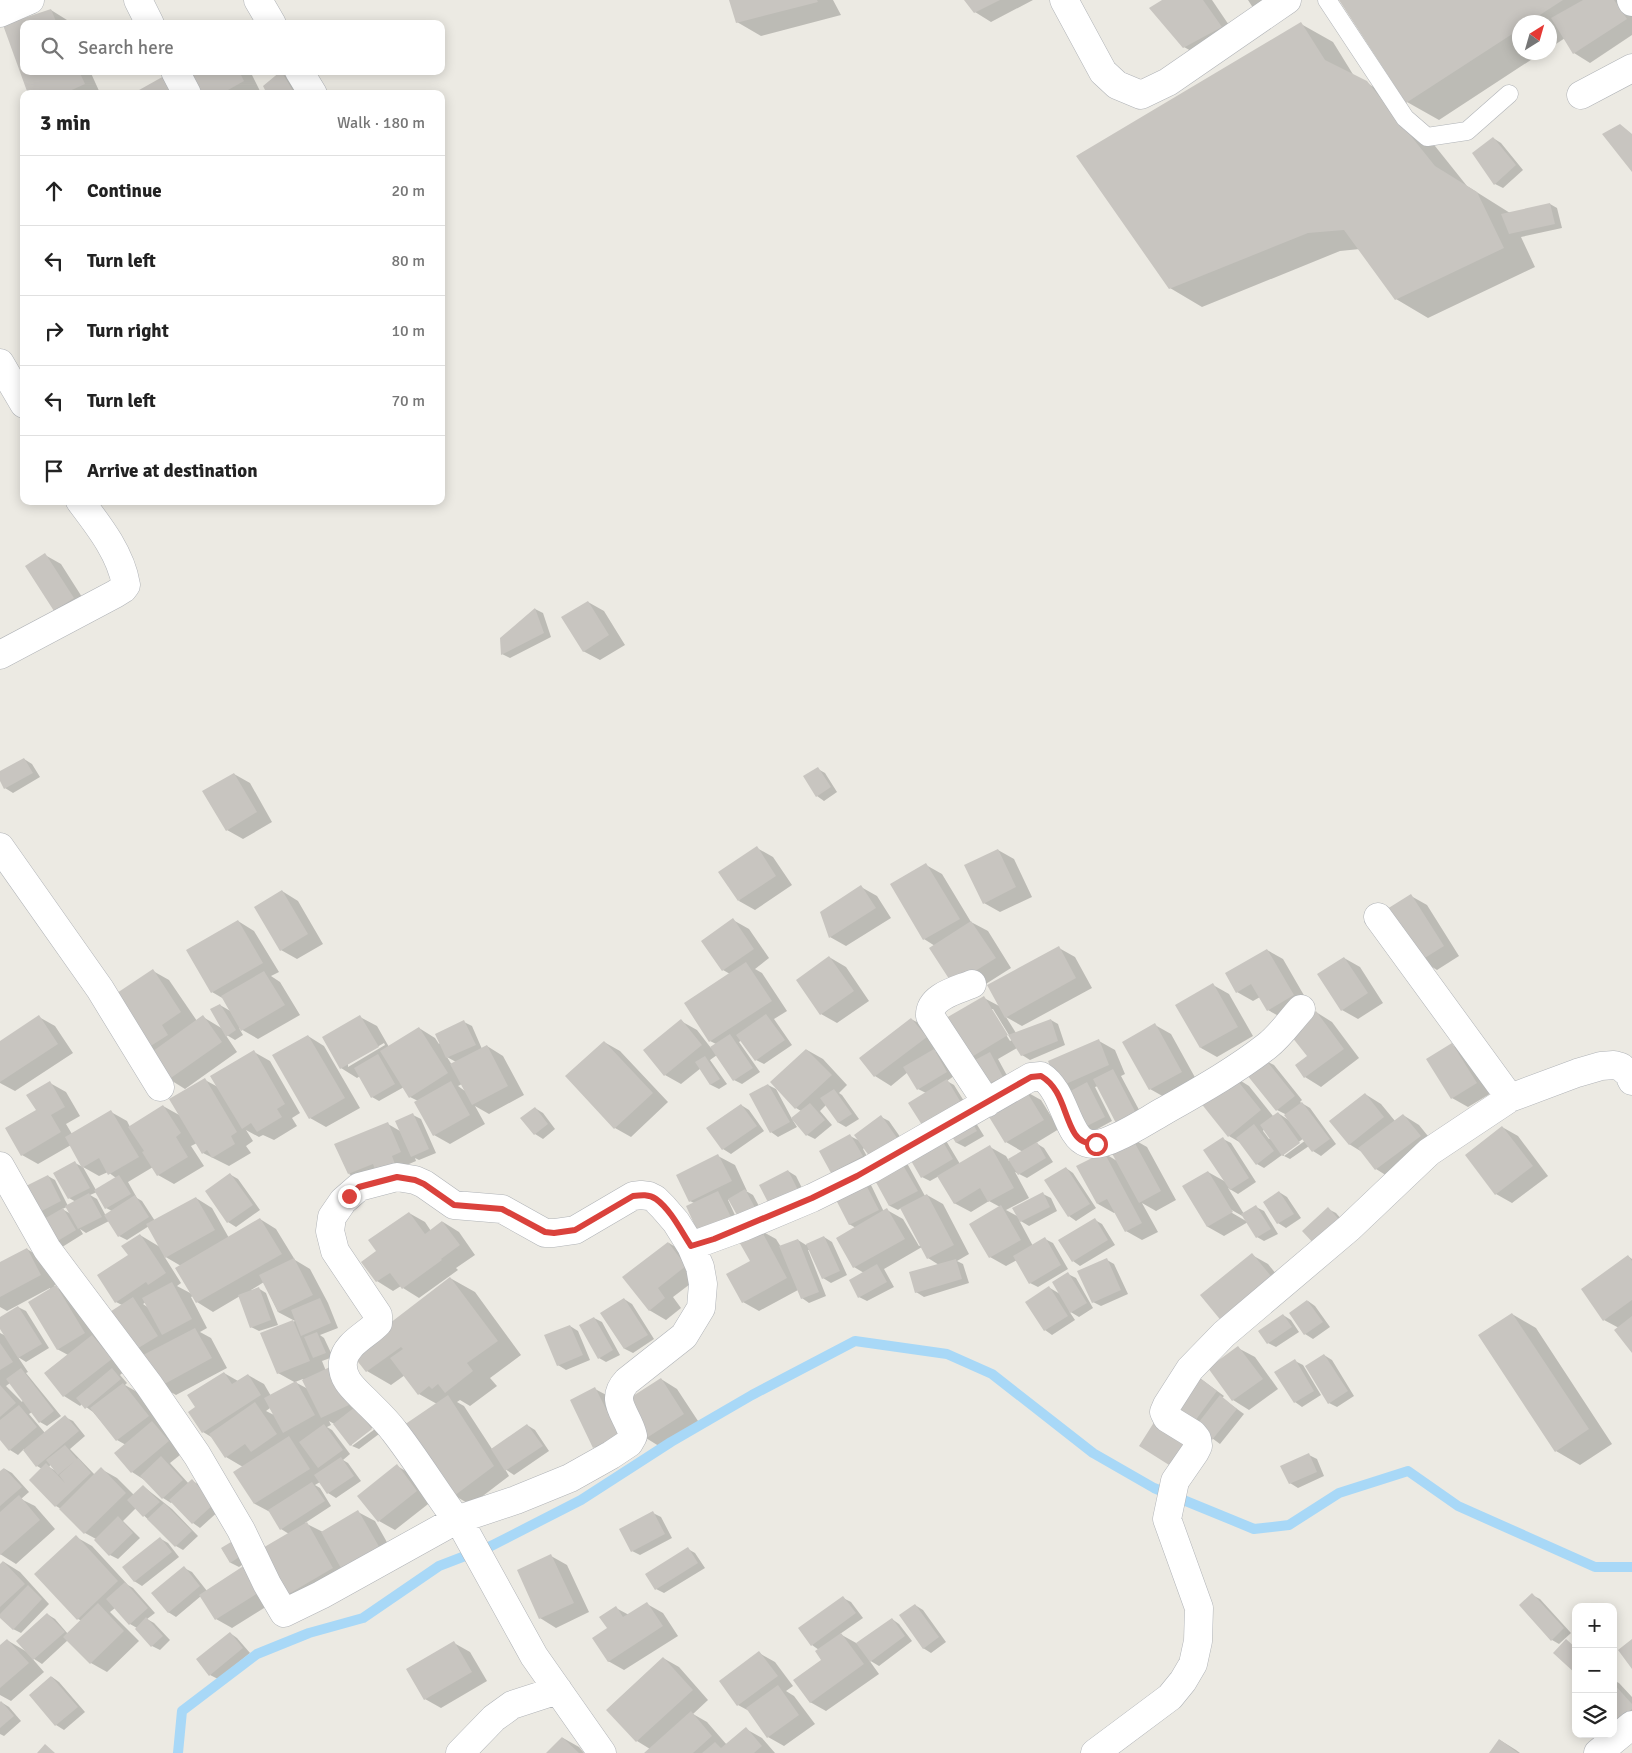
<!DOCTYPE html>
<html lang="en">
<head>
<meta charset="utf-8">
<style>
  :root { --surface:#fff; --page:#f2f2f2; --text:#222; --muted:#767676; --line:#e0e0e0 }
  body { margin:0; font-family:Signika,sans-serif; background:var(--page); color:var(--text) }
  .controls { position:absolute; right:15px; bottom:15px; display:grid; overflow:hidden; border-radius:10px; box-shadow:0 2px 12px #0003 }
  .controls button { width:45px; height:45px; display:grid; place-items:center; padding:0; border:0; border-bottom:1px solid var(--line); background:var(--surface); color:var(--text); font:25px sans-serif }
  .compass { position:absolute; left:1512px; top:15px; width:45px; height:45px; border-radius:50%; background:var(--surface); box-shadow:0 2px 12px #0003; rotate:37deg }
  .stop { position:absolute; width:15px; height:15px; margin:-11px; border:4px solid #da423c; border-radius:50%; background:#fff }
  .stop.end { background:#da423c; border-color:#fff; box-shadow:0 1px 5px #0008 }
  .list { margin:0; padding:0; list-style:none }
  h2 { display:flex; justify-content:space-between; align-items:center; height:65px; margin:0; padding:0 20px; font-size:21px }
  h2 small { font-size:16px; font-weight:400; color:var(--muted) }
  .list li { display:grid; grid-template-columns:32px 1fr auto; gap:15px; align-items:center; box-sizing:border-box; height:70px; padding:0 20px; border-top:1px solid var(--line) }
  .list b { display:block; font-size:19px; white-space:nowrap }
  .list em { font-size:16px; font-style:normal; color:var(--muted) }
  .icon { flex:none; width:28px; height:28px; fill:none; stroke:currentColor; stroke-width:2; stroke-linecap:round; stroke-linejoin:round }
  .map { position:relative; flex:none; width:1632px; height:1753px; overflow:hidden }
  .search { position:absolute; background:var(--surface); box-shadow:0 2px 12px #0003; left:20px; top:20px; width:425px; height:55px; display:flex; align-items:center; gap:12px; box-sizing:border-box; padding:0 18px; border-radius:10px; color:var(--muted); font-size:19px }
  .panel { position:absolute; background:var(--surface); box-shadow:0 2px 12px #0003; left:20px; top:90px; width:425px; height:415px; border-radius:10px }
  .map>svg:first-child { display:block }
  .shadow { fill:#0003; fill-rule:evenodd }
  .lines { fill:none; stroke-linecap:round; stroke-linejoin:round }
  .stream { stroke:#a8d8f7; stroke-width:10 }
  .building { fill:#c8c5c0 }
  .lane-casing { stroke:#b0b3b7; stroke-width:19 }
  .street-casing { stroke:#b0b3b7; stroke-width:29 }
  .lane { stroke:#fff; stroke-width:18 }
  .street { stroke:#fff; stroke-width:28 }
  .route { stroke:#da423c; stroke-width:6 }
</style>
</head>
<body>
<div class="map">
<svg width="1632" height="1753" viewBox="0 0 1632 1753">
  <rect width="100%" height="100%" fill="#eceae3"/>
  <path class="shadow" d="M730,0H833L841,15L761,36L737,22Z
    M966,0H1033L991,22L975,12Z
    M1165,0H1212L1237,37L1200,56L1184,47Z
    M1248,0H1298L1255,11Z
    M1340,0H1623L1632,14V35L1590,63L1574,53L1565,38L1550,48V22H1520V52H1543L1439,120L1407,102Z
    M51,10L67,20L69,24H24V71H90L100,93L30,94L4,26Z
    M1301,24L1333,42L1354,76L1399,101L1467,186L1510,213L1550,204L1557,208L1562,228L1521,237L1535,267L1428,318L1396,299L1360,249L1340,251L1202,307L1170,288Z
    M185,71H250L260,91L254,94H199Z
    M281,73L297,82L304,94H269Z
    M1493,138L1501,143L1523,170L1503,188L1495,184Z
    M45,555L61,564L89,608L55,610Z
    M588,602L604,611L625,645L600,660L583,651Z
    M535,609L543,613L551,637L510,658L502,654Z
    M24,759L32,764L40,777L13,793L5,788L0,779V772Z
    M818,769L825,773L837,792L824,801L817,796Z
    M234,774L250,783L272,822L243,839L227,830Z
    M757,848L773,857L792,885L755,910L739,901Z
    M998,850L1014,859L1032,897L1000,912L984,903Z
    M926,865L942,874L971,922L988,931L1011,968L970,994L935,946L924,939L892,884Z
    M861,887L877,896L891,918L846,946L830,937Z
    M282,891L298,901L323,944L297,959L281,950Z
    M1411,896L1427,905L1459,956L1437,970L1421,960Z
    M733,920L749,929L769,958L755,969L762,973L787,1011L774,1019L792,1045L764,1064L756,1060L742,1040L739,1042L760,1072L742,1084L734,1080L717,1055L710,1060L727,1084L719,1089L711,1085L701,1068L681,1084L665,1075L681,1021L697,1030L711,1048L716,1044L710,1041L730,974L723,970L702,941Z
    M238,921L254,931L279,972L271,976L280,982L300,1015L258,1039L239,1028L243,1035L235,1040L225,1034L237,1052L185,1089L169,1079L147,1049L153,971L169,980L197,1021L203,1017L223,1029L220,1005L232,1012L224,999L212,992Z
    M1059,948L1075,957L1092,988L1022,1026L1006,1017L1016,1033L1051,1020L1058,1024L1065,1045L1030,1060L1022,1055L1017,1048L998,1059L1010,1081L994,1089L986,1084L977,1061L971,1057L984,998L1001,1007ZM990,1009H993L1012,1040L1010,1041Z
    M1267,950L1283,959L1309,1004L1284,1019L1268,1010L1260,997L1253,1001L1237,992Z
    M829,957L846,967L869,1001L837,1023L821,1014Z
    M1344,958L1360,967L1383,1003L1358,1019L1342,1010Z
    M1213,985L1229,994L1253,1036L1217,1057L1201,1048Z
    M1316,1012L1332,1022L1359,1058L1321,1087L1305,1077L1297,1066L1309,1056Z
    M39,1017L55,1026L73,1053L15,1091L0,1083V1042Z
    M360,1017L377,1026L389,1047L419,1028L435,1038L439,1044L464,1022L472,1026L482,1049L487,1046L503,1056L524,1095L489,1114L475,1106L485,1124L450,1144L434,1135L418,1101L410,1097L404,1087L379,1101L372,1097L360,1076L357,1078L341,1068L323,1038ZM384,1043L385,1045L348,1067V1064ZM447,1057L456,1062L452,1065ZM462,1084L465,1091L458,1086Z
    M911,1019L928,1028L942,1046L935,1051L942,1055L954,1076L947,1081L954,1085L967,1106L930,1129L926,1093L918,1089L908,1072L891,1086L875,1076L861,1058Z
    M1155,1025L1171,1034L1197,1081L1166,1098L1150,1089Z
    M308,1036L324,1046L360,1108L326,1127L310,1118Z
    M1099,1041L1115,1050L1125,1074L1121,1076L1145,1121L1098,1086L1095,1087L1112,1121L1092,1132L1084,1127L1060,1086Z
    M604,1042L620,1051L668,1102L631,1137L615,1128Z
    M1452,1045L1469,1054L1493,1092L1468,1107L1452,1098Z
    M807,1050L823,1059L847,1085L839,1093L842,1095L859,1119L846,1127L839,1123L826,1105L820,1111L832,1125L815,1139L807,1135L792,1119L797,1127L778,1137L771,1132L768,1085L776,1089L792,1119L801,1111L796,1108L772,1082Z
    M254,1052L270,1061L300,1113L292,1118L297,1126L274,1140L263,1135L259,1137L246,1130L253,1141L246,1146L251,1153L229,1166L203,1153L197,1143L191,1146L204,1166L174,1184L158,1175L153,1167L128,1182L137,1198L142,1201L155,1221L196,1198L212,1208L229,1238L260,1219L276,1229L295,1260L310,1269L328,1303L338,1328L320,1335L324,1338L333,1357L322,1361L326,1371L373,1427L352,1443V1446L336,1425L329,1421L331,1425L327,1427L332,1430L350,1454L343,1460L348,1463L361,1481L336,1498L328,1493L320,1482L315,1485L320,1488L331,1506L305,1523L323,1532L358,1512L375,1521L397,1560L304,1603L288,1594L289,1534L281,1529L270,1512L255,1504L235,1472L243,1467L226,1457L213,1438L203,1432L197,1408L224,1373L238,1381L248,1375L264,1384L271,1396L296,1383L278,1373L262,1334L295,1321L278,1312L264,1282L251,1290L252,1291L258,1288L266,1293L278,1325L259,1331L251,1327L240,1296L213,1312L197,1302L193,1296L191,1297L207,1328L200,1332L211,1338L227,1368L176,1395L160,1386L144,1364L122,1305L116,1302L130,1255L140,1235L160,1247L149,1226L127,1240L119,1236L109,1221L86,1233L80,1229L83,1234L59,1249L35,1215L48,1176L55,1180L68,1206L76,1202L69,1198L75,1163L83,1167L96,1190L116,1178L108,1172L99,1176L83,1167L71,1145L38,1164L22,1155L37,1110L50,1083L66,1092L80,1116L66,1124L72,1134L111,1112L127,1121L130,1127L163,1106L181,1116L205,1080L218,1087ZM97,1192L106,1208L112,1211L106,1216L97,1199L90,1195ZM67,1207L71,1214L62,1209ZM164,1256L181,1266L192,1294L177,1286L181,1283ZM146,1302L149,1308L143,1304ZM303,1379L308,1389L295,1382ZM270,1408L274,1415L266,1411Z
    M1266,1061L1274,1065L1302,1100L1300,1102L1310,1108L1336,1144L1321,1156L1313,1151L1309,1146L1290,1159L1284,1156L1306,1140L1304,1138L1284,1153V1156L1282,1155L1264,1168L1257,1164L1241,1143L1229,1136L1233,1076L1249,1086L1273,1116L1278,1113L1290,1121L1285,1114L1277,1110ZM1264,1129L1271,1138L1269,1139L1263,1131Z
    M1025,1091L1041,1100L1059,1129L1036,1143L1044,1148L1053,1162L1027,1178L1015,1172L1029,1198L1006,1210L1019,1217L1043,1194L1051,1198L1057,1211L1029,1226L1019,1220L1033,1246L1045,1239L1053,1243L1068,1269L1038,1287L1030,1283L1017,1260L1006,1266L990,1257L1000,1207L989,1201L971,1212L954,1203L939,1176L930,1181L922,1177L907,1151L864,1148L863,1149L869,1160L839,1176L831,1172L850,1136L860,1141L881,1117L889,1121L910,1151L945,1139L960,1164L990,1147L1006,1156L1009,1161L1023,1152L1006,1142Z
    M1365,1094L1381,1104L1395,1121L1403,1115L1419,1125L1436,1146L1392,1179L1376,1169L1362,1152L1349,1144Z
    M741,1105L749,1110L764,1131L731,1154L723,1149L708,1128Z
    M535,1108L543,1113L555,1129L543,1139L535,1134Z
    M413,1115L421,1119L436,1153L419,1160L415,1158L416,1161L365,1183L349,1174L388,1124L400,1131Z
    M976,1123L984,1136L965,1147L957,1143L949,1130Z
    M1502,1127L1518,1136L1548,1176L1512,1203L1496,1194L1466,1155Z
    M1131,1138L1147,1147L1176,1200L1156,1211L1142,1203L1158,1232L1142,1240L1126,1231L1116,1212L1114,1213L1098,1204L1104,1153L1117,1161Z
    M1223,1139L1231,1143L1256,1182L1238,1194L1228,1188L1244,1214L1256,1207L1264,1211L1278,1234L1264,1241L1257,1237L1248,1222L1224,1236L1208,1227L1184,1186L1208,1172L1226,1182ZM1228,1208L1246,1218V1221L1227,1210Z
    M718,1156L735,1165L747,1191H746L753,1195L766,1219L730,1199L728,1200L740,1226L690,1201L678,1176Z
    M900,1161L908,1165L925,1196L927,1195L943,1204L969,1254L957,1261L963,1264L969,1283L924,1297L916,1292L939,1265L928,1258L922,1247L884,1269L894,1287L867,1301L859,1297L864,1273L854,1267L856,1228L849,1224L863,1181L871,1185L884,1212L887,1210L903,1219L919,1246L921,1245L901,1208L898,1210L890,1206L874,1176Z
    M1066,1168L1073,1173L1096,1208L1076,1221L1069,1216Z
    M788,1171L796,1176L808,1200L780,1214Z
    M231,1175L238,1179L260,1210L236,1227L228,1222L207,1192Z
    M1279,1192L1287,1197L1301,1218L1286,1228L1278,1223L1264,1202Z
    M1328,1209L1336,1213L1349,1228L1325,1249Z
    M409,1213L425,1222L431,1231L443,1222L459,1232L475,1255L456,1268L458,1270L419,1298L403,1288L401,1286L393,1291L377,1281L363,1262L378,1252Z
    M1095,1220L1102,1224L1115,1245L1080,1266L1073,1261Z
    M760,1230L776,1239L781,1247L798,1240L806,1245L824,1237L832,1242L847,1275L831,1283L823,1278L810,1250H808L826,1296L809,1303L802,1298L798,1290L759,1311L743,1302Z
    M669,1243L685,1253L702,1275L673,1297L681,1308L666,1320L649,1310Z
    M27,1249L43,1259L56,1284L54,1286L72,1296L127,1369L120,1375L127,1383L125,1385L139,1393L164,1425L161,1428L168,1432L185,1451L170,1463L189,1484L192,1481L200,1485L221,1509L200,1528L193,1523L172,1502L171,1503L163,1498L146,1481L132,1472L116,1453L126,1445L117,1440L93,1412L82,1404L80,1406L64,1396L45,1373L68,1355L57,1349L50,1288L7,1311L0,1307V1264Z
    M1252,1255L1268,1264L1290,1291L1240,1331Z
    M1628,1256L1632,1259V1351L1619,1328L1604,1320Z
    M1107,1260L1114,1264L1128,1294L1101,1306L1093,1302Z
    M1068,1274L1076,1278L1093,1308L1079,1317L1069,1311L1075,1320L1052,1335L1045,1330L1050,1288L1060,1294Z
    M450,1278L475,1292L521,1355L490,1378L497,1386L470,1406L460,1400L457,1402L464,1406L492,1449L527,1425L535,1430L549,1451L514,1475L505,1469L509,1476L471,1505L455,1496L437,1404L419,1394L405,1375L391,1385L367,1371L353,1353Z
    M624,1299L632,1304L654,1339L633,1353L625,1349L602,1313Z
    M1308,1301L1315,1306L1330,1327L1313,1339L1305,1334Z
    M18,1307L26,1311L49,1348L26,1362L18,1357L28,1372L26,1373L61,1416L47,1426L40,1422L32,1412L29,1414L45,1433L65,1417L73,1421L85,1436L70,1449L95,1475L101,1469L117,1478L134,1495L143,1486L172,1509L198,1536L183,1550L176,1546L136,1508L123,1521L140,1538L118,1559L110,1555L96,1539L85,1533L61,1509L56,1506L42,1469L37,1466L24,1449L18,1455L10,1450L0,1438V1333L6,1336L0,1327V1318ZM10,1383L23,1400L22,1402L6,1386ZM51,1464L56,1471L49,1467Z
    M1512,1314L1536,1328L1612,1444L1580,1465L1556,1451Z
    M1283,1315L1291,1320L1299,1332L1276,1347L1268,1343Z
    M594,1318L602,1322L620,1355L606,1362L599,1358Z
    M570,1326L578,1331L590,1360L566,1370L558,1365Z
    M1238,1348L1255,1357L1278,1389L1249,1410L1233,1400L1210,1369Z
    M1324,1355L1332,1360L1354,1396L1337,1407L1329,1403Z
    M1295,1361L1303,1365L1321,1395L1302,1407L1295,1402Z
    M661,1379L677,1389L700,1424L662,1448L646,1438Z
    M1201,1379L1224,1396L1222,1398L1244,1414L1220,1444L1193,1424Z
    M595,1389L612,1398L610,1456L594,1447Z
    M375,1429L379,1434L359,1449L352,1446Z
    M1309,1455L1317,1459L1324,1476L1298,1488L1290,1483Z
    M397,1466L413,1475L432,1501L395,1530L379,1521Z
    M5,1469L12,1473L29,1492L21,1499L35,1506L55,1529L16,1564L0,1554V1473Z
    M653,1513L661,1517L672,1538L640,1555L632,1551Z
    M76,1537L92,1546L128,1585L133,1588L155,1613L147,1619L154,1623L170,1640L160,1650L152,1646L137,1628L130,1624L115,1608L110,1612L139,1641L107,1672L91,1663L68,1640L42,1664L31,1657L44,1672L11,1701L0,1695V1646L7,1640L27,1652L47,1614L55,1619L68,1634L82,1621L78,1619Z
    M161,1539L168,1543L179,1557L142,1586L134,1581Z
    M222,1549L251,1559L239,1567L231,1563Z
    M688,1549L695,1553L705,1568L664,1593L656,1589Z
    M551,1556L567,1565L589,1612L556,1628L540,1618Z
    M4,1562L20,1572L49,1604L21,1633L13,1629L0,1616L1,1615L0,1614V1565Z
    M245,1567L277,1600L232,1628L216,1619L201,1596L176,1617L168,1612L184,1568L192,1572L207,1591Z
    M1532,1595L1540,1599L1571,1633L1559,1644L1552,1640Z
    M843,1598L851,1602L863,1618L840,1634L858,1644L892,1619L899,1624L912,1641L879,1666L869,1660L879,1674L826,1711L810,1702L822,1660L819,1650L812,1645Z
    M647,1604L663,1613L678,1636L624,1670L608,1661V1629L616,1608L629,1615Z
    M915,1605L923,1610L946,1642L931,1653L923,1648Z
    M230,1633L237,1638L250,1653L218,1679L210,1675Z
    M454,1643L470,1652L487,1681L441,1708L425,1699Z
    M759,1653L775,1662L793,1686L786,1691L794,1696L815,1724L784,1746L768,1737L751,1712L738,1705Z
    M663,1658L679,1667L708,1700L693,1714L707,1722L727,1745L746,1729L762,1738L775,1753H646L650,1749L637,1741L607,1710Z
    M52,1677L59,1682L85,1712L64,1730L56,1725L30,1695Z
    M1613,1680L1619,1683L1632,1697V1733L1613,1723Z
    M1,1702L9,1707L21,1721L4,1736L0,1734V1704Z
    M563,1738L579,1747L584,1753H548Z
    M1500,1740L1516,1750L1520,1753H1490Z"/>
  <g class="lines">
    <path class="stream" d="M178,1753L182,1711L257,1654L309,1633L363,1618L439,1566L491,1546L581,1500L671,1442L752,1395L855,1341L947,1354L992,1374L1093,1453L1154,1488L1254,1529L1289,1525L1339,1493L1408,1471L1458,1506L1595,1567H1632"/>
  </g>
  <path class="building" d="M729,0H817L818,2L736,23Z
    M964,0H1000L974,13Z
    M1162,0H1203L1222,27L1183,48L1149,8Z
    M1339,0H1563L1529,22H1520V29L1406,103Z
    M1583,0H1614L1627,19L1573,54L1551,18Z
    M51,9L57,24H24V71H79L85,84L63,94H28L3,25Z
    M1301,22L1325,60L1367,81L1435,166L1477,192L1504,248L1395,300L1344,230L1308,233L1169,289L1076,156Z
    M184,71H239L244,81L221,94H198Z
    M281,71L295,94H267L263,86Z
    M164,76L173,94H132Z
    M1620,124L1632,134V172L1602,134Z
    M1493,137L1516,165L1494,185L1472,153Z
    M1550,203L1555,224L1509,234L1501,214Z
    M45,553L74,598L54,611L25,566Z
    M588,601L609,635L583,652L561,617Z
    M535,608L544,633L501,655L500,638Z
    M24,758L33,773L4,789L0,781V771Z
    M818,767L831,787L816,797L803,776Z
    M234,773L257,812L226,831L202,791Z
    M757,846L776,876L738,901L718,872Z
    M998,849L1016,887L983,904L964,865Z
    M926,863L960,919L923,940L890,884Z
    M861,885L876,908L829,938L820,912Z
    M282,890L308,934L280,951L254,907Z
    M1411,894L1444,946L1420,961L1387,909Z
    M733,918L754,949L722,971L701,941Z
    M238,920L263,963L211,993L186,950Z
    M971,921L996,958L953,985L929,948Z
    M1059,946L1076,978L1005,1018L987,985Z
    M1267,949L1294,995L1267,1011L1251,984L1236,993L1225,973Z
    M829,956L854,991L820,1015L796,980Z
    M1344,957L1368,993L1341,1011L1317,974Z
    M746,962L772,1001L709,1042L684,1003Z
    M153,969L181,1012L162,1025L168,1035L146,1049L111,997Z
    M264,971L285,1005L241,1031L221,996Z
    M1213,983L1238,1027L1200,1048L1175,1005Z
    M984,996L1008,1035L970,1058L946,1018Z
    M220,1004L236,1030L226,1037L210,1009Z
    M1316,1011L1344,1049L1304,1078L1295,1065L1307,1056L1288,1032Z
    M766,1014L785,1040L755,1061L736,1035Z
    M39,1015L58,1044L0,1082V1041Z
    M203,1015L222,1042L168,1080L149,1054Z
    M360,1015L379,1047L340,1069L322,1037Z
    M911,1018L927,1037L874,1077L859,1058Z
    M681,1019L702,1045L664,1076L643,1050Z
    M1051,1019L1058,1041L1021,1056L1008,1035Z
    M464,1020L476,1045L446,1058L435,1034Z
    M1155,1023L1182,1072L1149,1090L1122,1042Z
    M419,1027L448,1073L409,1098L380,1051Z
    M730,1034L753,1068L733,1081L710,1047Z
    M308,1035L345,1098L309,1119L272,1055Z
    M1099,1039L1109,1065L1059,1087L1048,1061Z
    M604,1041L653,1093L614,1129L565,1076Z
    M1452,1043L1477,1083L1451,1099L1426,1059Z
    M487,1045L508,1086L472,1105L450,1064Z
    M806,1049L832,1075L795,1109L770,1082Z
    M934,1049L947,1072L917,1090L903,1067Z
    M254,1050L285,1104L277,1109L282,1117L257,1132L251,1123L242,1129L210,1076Z
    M990,1052L1003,1077L985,1085L973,1061Z
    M378,1054L395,1084L371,1098L354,1068Z
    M705,1056L720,1079L710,1085L695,1062Z
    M1266,1060L1295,1096L1276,1111L1247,1075Z
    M1113,1069L1138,1117L1118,1127L1093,1079Z
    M1233,1075L1261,1110L1228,1137L1200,1102Z
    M205,1078L237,1132L231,1136L235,1144L212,1158L207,1150L202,1154L169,1099Z
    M947,1079L960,1101L922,1125L908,1103Z
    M50,1081L65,1107L51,1115L61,1132L21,1156L5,1128L36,1110L26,1095Z
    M451,1081L470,1115L433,1136L414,1102Z
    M1087,1082L1105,1117L1083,1128L1065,1094Z
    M768,1084L790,1122L770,1133L749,1094Z
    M834,1089L852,1114L838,1123L820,1098Z
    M1025,1089L1044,1120L1005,1143L986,1112Z
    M1365,1093L1384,1117L1349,1145L1329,1121Z
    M1302,1102L1330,1139L1312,1152L1284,1115Z
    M810,1103L825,1120L806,1136L791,1118Z
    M741,1104L757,1126L722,1150L706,1128Z
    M163,1105L181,1133L176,1137L188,1157L157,1176L142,1152L144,1151L128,1127Z
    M535,1107L548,1124L534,1135L520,1118Z
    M111,1110L139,1157L108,1175L99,1158L82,1168L65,1137Z
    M1278,1112L1300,1143L1282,1156L1260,1125Z
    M413,1113L429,1149L411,1157L395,1121Z
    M1403,1114L1421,1136L1375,1170L1358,1148Z
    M881,1115L902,1145L875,1164L854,1135Z
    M969,1117L977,1131L956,1143L947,1129Z
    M388,1122L401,1152L392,1156L395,1164L376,1172L373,1164L348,1174L334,1144Z
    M1254,1124L1274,1151L1256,1165L1236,1138Z
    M1502,1126L1533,1166L1495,1195L1465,1155Z
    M938,1133L953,1159L921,1178L906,1152Z
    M850,1134L863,1156L831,1173L819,1151Z
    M1131,1136L1161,1191L1139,1203L1109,1148Z
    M1223,1137L1249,1178L1230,1190L1203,1150Z
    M1037,1142L1046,1158L1018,1175L1008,1159Z
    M990,1145L1014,1188L988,1202L980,1188L954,1204L937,1176Z
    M1104,1152L1142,1223L1125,1232L1107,1199L1097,1204L1076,1166Z
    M718,1154L732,1181L689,1202L676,1175Z
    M900,1160L918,1191L889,1206L872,1175Z
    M75,1161L90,1188L68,1199L53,1173Z
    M1066,1167L1090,1204L1068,1217L1044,1180Z
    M788,1170L801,1196L772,1210L759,1185Z
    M1208,1171L1233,1212L1207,1227L1182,1186Z
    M230,1173L253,1205L227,1223L205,1191Z
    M48,1175L61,1201L34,1215L20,1189Z
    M119,1175L131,1194L105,1209L94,1190Z
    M863,1179L879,1210L849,1225L833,1194Z
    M745,1189L759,1215L742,1224L728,1199Z
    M718,1191L733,1221L700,1237L686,1206Z
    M1279,1191L1294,1214L1277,1224L1263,1202Z
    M1043,1192L1050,1207L1020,1222L1012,1208Z
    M89,1193L102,1217L78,1229L65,1206Z
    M927,1194L954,1245L927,1259L900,1208Z
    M135,1195L149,1217L118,1237L104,1215Z
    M196,1197L215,1230L165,1258L146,1224Z
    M1001,1205L1021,1240L989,1258L969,1224Z
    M1256,1205L1271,1229L1256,1238L1241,1214Z
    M1328,1207L1342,1223L1316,1246L1302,1231Z
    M63,1208L76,1230L51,1245L37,1223Z
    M887,1208L905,1239L853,1268L836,1238Z
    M409,1212L425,1234L442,1221L460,1245L441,1259L442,1260L402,1289L390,1273L376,1282L361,1262L376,1251L368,1240Z
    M260,1218L282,1254L196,1303L175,1268Z
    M1095,1218L1108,1240L1072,1262L1058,1240Z
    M760,1228L787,1278L742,1303L726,1274L750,1261L738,1240Z
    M140,1234L166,1273L148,1285L146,1282L115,1303L97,1275L128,1255L121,1246Z
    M824,1236L840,1271L822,1279L806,1244Z
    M1045,1237L1061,1265L1029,1284L1013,1256Z
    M798,1239L819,1292L801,1299L779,1246Z
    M668,1242L686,1266L658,1288L665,1298L649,1311L622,1277Z
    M27,1248L41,1275L0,1297V1262Z
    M1252,1253L1275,1281L1223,1323L1200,1295Z
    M1628,1255L1632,1261V1300L1603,1321L1581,1289Z
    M294,1258L313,1295L278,1312L259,1275Z
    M1107,1258L1121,1290L1092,1303L1077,1271Z
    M956,1259L962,1279L915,1293L909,1272Z
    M877,1264L887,1282L858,1298L849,1280Z
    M1068,1272L1087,1303L1070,1313L1052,1282Z
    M450,1277L498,1341L467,1363L473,1371L445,1393L438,1384L432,1389L429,1386L418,1395L390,1358L403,1349L401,1347L366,1372L351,1353Z
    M172,1282L192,1319L162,1335L142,1298Z
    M56,1285L85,1333L57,1350L28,1302Z
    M1049,1286L1068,1316L1044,1331L1025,1302Z
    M259,1287L271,1320L250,1328L238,1295Z
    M133,1297L158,1336L127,1355L102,1317Z
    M320,1298L331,1323L301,1336L291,1310Z
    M624,1298L648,1335L624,1349L600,1313Z
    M1307,1300L1323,1322L1304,1335L1289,1313Z
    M18,1306L42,1344L18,1358L0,1329V1317Z
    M1512,1313L1589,1429L1555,1452L1478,1335Z
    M1283,1314L1292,1327L1267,1344L1258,1331Z
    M1632,1316V1353L1614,1330Z
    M594,1317L613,1350L598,1359L579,1325Z
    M293,1320L310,1361L277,1374L260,1333Z
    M570,1325L583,1355L557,1366L544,1335Z
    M195,1328L212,1358L159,1387L143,1355Z
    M317,1332L326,1353L313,1358L304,1337Z
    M92,1335L112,1359L63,1397L44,1373Z
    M0,1343L13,1362L0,1370Z
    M1238,1346L1263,1379L1232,1401L1208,1368Z
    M1324,1354L1348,1391L1328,1404L1305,1366Z
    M1295,1359L1314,1391L1294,1403L1274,1372Z
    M330,1367L349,1405L321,1418L302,1380Z
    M21,1368L54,1411L39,1423L6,1379Z
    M112,1368L121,1379L85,1409L76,1398Z
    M224,1372L232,1384L248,1374L261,1395L202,1433L188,1412L195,1407L187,1395Z
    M661,1378L684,1414L645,1439L622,1403Z
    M1200,1378L1217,1391L1192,1425L1174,1411Z
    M296,1381L315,1415L283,1433L264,1398Z
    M123,1383L149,1416L116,1441L90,1408Z
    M0,1385L16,1403L0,1417Z
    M595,1387L619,1435L593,1448L570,1400Z
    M448,1395L494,1466L454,1496L404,1425Z
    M1220,1395L1237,1409L1212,1440L1195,1427Z
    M255,1402L277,1434L251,1452L245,1444L225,1458L209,1434Z
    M19,1405L37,1427L9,1451L0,1440V1420Z
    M355,1407L372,1429L350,1446L333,1424Z
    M65,1415L79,1431L36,1467L23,1450Z
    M1158,1416L1196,1440L1177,1470L1139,1446Z
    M152,1421L169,1441L131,1473L114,1453Z
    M324,1424L343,1450L318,1468L299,1442Z
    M527,1424L543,1446L505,1471L491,1449Z
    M289,1436L310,1469L254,1504L233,1472Z
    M65,1445L77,1459L58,1475L46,1460Z
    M1309,1453L1317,1472L1289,1484L1280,1466Z
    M161,1456L183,1480L162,1499L140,1476Z
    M341,1457L354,1476L327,1494L314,1475Z
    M78,1458L91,1473L55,1507L29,1480L46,1463L65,1483L59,1475Z
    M397,1464L417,1491L378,1522L357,1496Z
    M101,1467L126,1493L84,1534L59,1509Z
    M4,1468L22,1487L0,1506V1471Z
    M192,1479L214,1504L192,1524L169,1500Z
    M312,1482L325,1501L280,1530L268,1510Z
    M143,1485L160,1502L143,1517L127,1500Z
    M19,1495L40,1520L0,1555V1512Z
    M164,1503L192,1531L175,1547L147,1519Z
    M358,1510L381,1550L343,1572L321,1532Z
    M653,1511L665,1534L631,1552L619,1529Z
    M118,1516L133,1533L109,1556L94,1540Z
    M307,1522L333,1568L287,1595L261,1549Z
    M76,1535L118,1581L77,1620L34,1574Z
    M160,1537L172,1552L134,1582L122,1567Z
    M236,1539L244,1554L230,1563L221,1548Z
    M688,1547L698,1563L655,1590L645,1574Z
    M551,1554L574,1603L539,1619L517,1570Z
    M3,1561L25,1584L0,1607V1564Z
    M245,1565L261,1591L215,1620L199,1595Z
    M184,1566L200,1586L168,1613L151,1593Z
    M125,1582L148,1608L129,1625L106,1599Z
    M28,1585L42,1599L13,1630L0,1618V1614Z
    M1532,1593L1564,1628L1551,1641L1519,1605Z
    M843,1596L856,1613L811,1646L798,1628Z
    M647,1602L663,1626L608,1662L592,1638L607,1628L599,1617L616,1606L623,1617Z
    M98,1603L124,1631L90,1664L63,1637Z
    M915,1604L939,1637L923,1649L899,1615Z
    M47,1613L65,1632L33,1660L16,1641Z
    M146,1617L163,1636L151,1647L135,1629Z
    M892,1618L905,1636L870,1662L856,1643Z
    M230,1632L243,1648L209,1676L196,1659Z
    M841,1633L864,1664L810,1703L793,1680L821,1660L815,1651Z
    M7,1639L29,1663L0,1688V1645Z
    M1566,1639L1576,1648V1674L1553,1653Z
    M1632,1639V1669L1618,1650Z
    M454,1641L472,1672L424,1700L406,1669Z
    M759,1651L778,1676L737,1706L719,1681Z
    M663,1657L693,1690L636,1742L606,1710Z
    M51,1676L78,1707L55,1726L29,1695Z
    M1613,1683L1632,1704V1709L1613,1726Z
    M778,1685L799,1715L767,1738L746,1708Z
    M1,1701L14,1716L0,1728V1702Z
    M691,1711L712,1736L693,1753H644Z
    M746,1727L762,1746L754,1753H702L715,1742L721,1748Z
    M562,1737L579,1753H546Z
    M1499,1739L1518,1753H1489Z
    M45,1744L55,1753H37Z"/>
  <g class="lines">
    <g class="lane-casing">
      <path id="lane" d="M1327,0L1405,118L1427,137L1467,131L1509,94"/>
    </g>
    <g class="street-casing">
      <path id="street" d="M138,0L150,24
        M258,0L272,24
        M1064,0L1103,72L1117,85L1141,95L1168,82L1287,0
        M1631,0L1632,2
        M0,13L30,0
        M175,71L187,94
        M299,71L313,94
        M1581,95L1632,68
        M0,363L24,404
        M0,655L115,594L123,589L126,585C121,554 99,526 80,501
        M0,847L100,989L160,1087
        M1378,917L1510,1098
        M972,984C958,990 929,996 930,1016L987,1103
        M0,1166L47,1249L149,1385L197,1455L241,1530L267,1584L284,1613L321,1595L456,1520L516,1500L570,1478L611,1455L629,1443L633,1436C628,1414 608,1401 627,1381L684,1336L701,1308L703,1284L700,1267L691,1246L676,1222L663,1207L655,1199L649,1196L641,1195L633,1196L575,1230L554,1233H545L502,1209L454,1205L424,1184L415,1180L397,1177L359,1187L343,1201L332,1217L330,1231L335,1251L378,1315V1323C367,1335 345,1344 343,1362C341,1379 354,1389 365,1400C375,1410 386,1420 394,1431C419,1463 440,1499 465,1531L534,1656L602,1753
        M691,1246L743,1227L812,1198L871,1169L1031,1077L1041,1076C1065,1091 1067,1137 1087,1143C1096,1146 1109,1141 1117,1137C1133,1130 1148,1120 1164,1111C1199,1091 1235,1071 1267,1046C1280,1036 1290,1021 1301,1009
        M460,1753L494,1718L512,1705L558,1690
        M1095,1753L1170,1697L1183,1681L1193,1664L1198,1641L1199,1608L1167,1519L1175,1481L1195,1452L1198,1446L1197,1439L1193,1434L1167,1418L1164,1412L1167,1405L1190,1369L1224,1334L1349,1228L1429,1152L1510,1098L1577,1073L1601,1066L1614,1065L1621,1067L1628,1073L1632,1081
        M1598,1753L1632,1725"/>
    </g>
    <use href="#lane" class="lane"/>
    <use href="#street" class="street"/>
  </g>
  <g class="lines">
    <path class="route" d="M349,1196L359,1187L397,1177L415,1180L424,1184L454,1205L502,1209L545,1232L554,1233L575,1230L633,1196C641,1195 649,1194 656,1199C671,1210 681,1231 691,1246L714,1239L812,1198L857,1176L1031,1077L1041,1076C1063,1089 1063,1115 1075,1134C1080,1142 1089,1144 1096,1144"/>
  </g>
</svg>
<div class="controls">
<button>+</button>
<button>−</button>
<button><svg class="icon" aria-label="layers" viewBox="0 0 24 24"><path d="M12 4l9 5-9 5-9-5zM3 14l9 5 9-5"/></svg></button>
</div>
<svg class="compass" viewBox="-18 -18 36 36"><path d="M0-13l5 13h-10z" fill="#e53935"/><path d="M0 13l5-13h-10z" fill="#767676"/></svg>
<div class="stop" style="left:1096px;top:1144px"></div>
<div class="stop end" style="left:349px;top:1196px"></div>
<div class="search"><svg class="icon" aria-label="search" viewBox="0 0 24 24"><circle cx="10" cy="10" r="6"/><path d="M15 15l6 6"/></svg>Search here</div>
<section class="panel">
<h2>3 min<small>Walk · 180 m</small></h2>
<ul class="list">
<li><svg class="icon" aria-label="ahead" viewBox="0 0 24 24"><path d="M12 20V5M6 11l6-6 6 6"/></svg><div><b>Continue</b></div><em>20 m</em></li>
<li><svg class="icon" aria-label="left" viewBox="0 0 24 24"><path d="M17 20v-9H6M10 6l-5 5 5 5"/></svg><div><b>Turn left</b></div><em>80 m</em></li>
<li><svg class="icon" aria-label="right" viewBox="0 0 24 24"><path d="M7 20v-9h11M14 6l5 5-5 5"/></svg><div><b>Turn right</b></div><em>10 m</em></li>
<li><svg class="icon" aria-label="left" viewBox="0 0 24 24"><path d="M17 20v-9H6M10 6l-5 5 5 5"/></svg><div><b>Turn left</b></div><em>70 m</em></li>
<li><svg class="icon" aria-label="arrive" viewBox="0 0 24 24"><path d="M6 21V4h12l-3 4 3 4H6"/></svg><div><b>Arrive at destination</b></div></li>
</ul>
</section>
</div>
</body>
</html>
